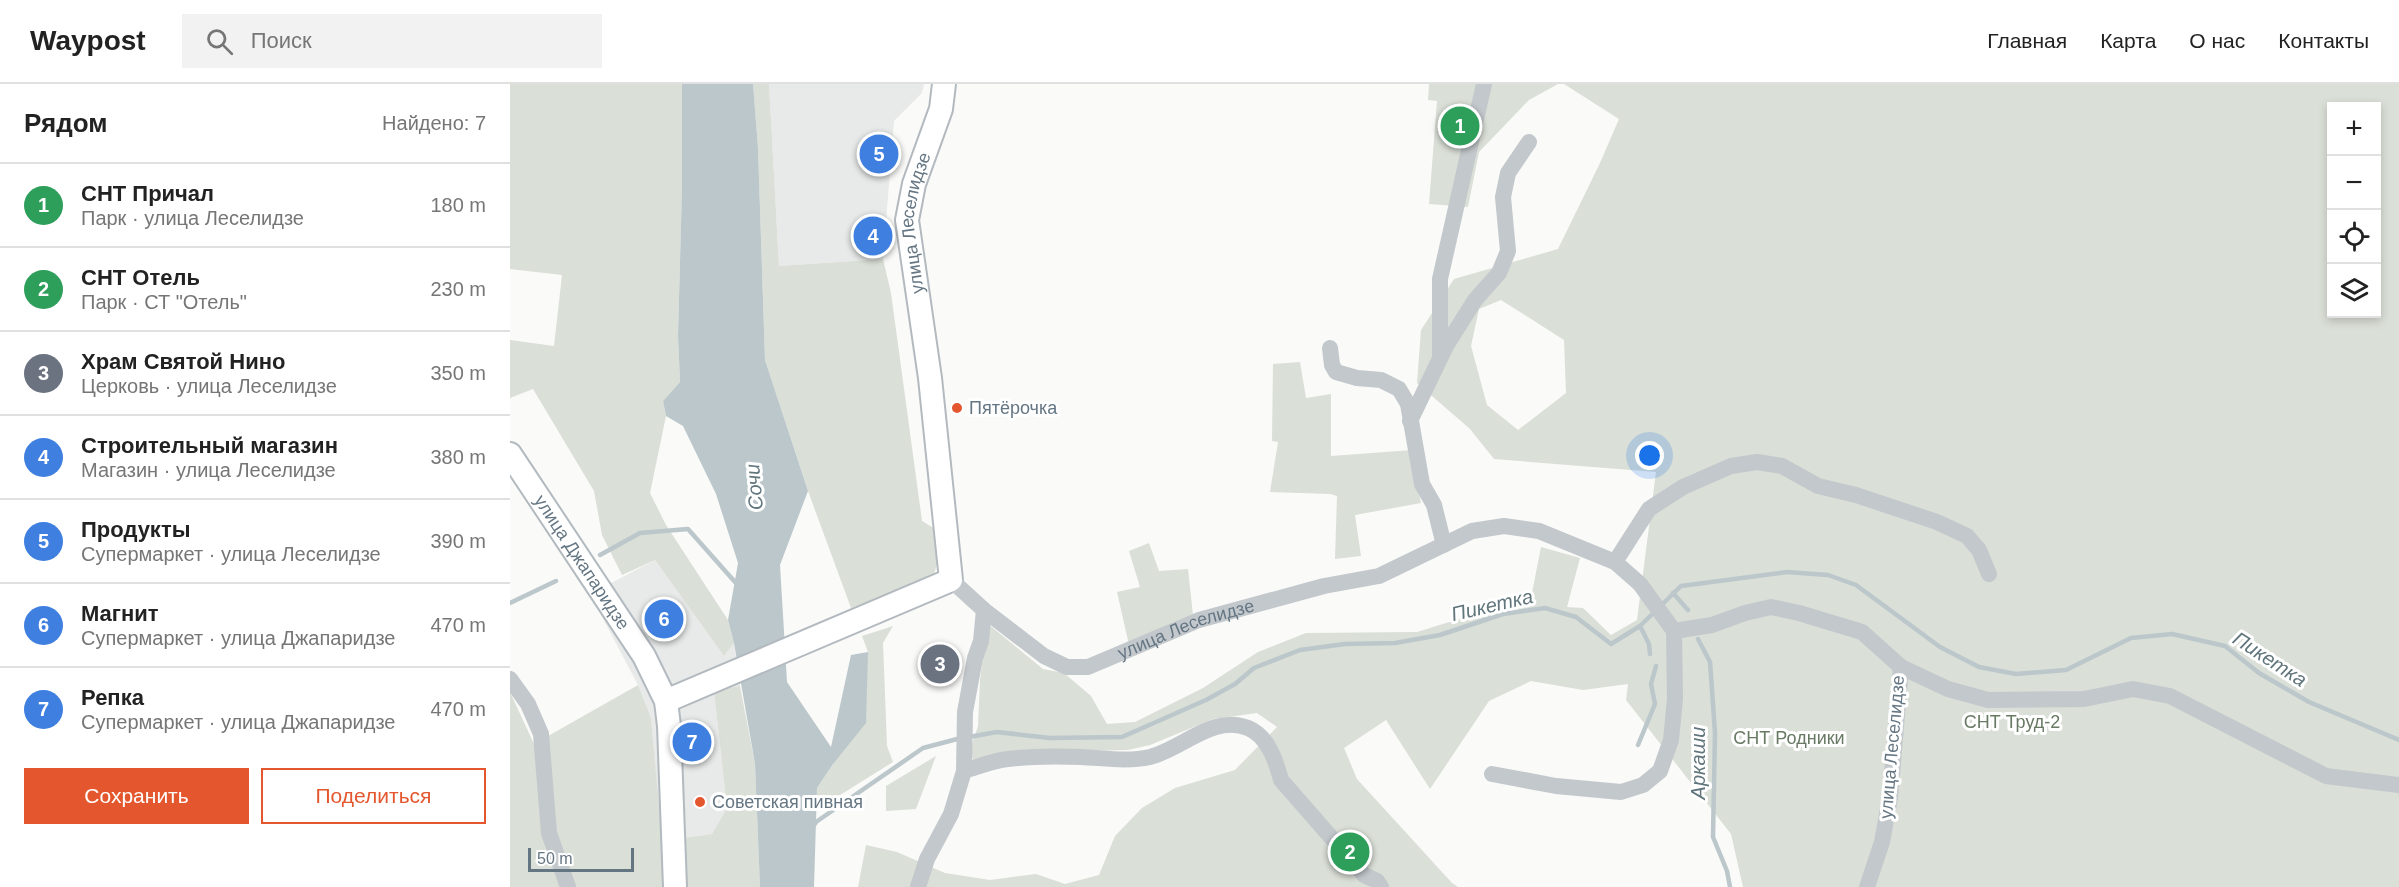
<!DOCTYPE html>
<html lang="ru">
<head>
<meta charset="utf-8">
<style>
  :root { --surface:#fff; --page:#f2f2f2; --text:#222; --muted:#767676; --line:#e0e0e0; --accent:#e4572e }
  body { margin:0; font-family:Arial,sans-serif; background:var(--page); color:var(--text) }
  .controls { position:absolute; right:18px; top:18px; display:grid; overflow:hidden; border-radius:0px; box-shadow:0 3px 9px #0003 }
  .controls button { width:54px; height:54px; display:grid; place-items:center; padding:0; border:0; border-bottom:2px solid var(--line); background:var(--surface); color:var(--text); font:30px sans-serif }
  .scale { position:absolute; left:18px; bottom:15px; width:106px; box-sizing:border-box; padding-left:6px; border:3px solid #657683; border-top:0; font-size:16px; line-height:21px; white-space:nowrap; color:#657683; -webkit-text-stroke:4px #fff; paint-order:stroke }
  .you { position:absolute; left:1140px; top:372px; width:21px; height:21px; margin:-15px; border:4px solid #fff; border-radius:50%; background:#1a73e8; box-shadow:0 0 0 9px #1a73e833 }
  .badge { display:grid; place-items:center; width:39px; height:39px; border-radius:50%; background:var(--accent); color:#fff; font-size:20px; font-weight:700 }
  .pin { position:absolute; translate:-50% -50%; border:3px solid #fff; box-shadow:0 2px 6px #0006 }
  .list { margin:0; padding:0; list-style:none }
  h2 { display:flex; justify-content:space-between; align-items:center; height:78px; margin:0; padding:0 24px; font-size:26px }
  h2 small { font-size:20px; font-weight:400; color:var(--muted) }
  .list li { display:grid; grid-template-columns:39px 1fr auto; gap:18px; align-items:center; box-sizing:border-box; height:84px; padding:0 24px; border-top:2px solid var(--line) }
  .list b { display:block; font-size:22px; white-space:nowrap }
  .list p { margin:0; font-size:20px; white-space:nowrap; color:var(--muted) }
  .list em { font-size:20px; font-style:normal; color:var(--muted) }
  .actions { display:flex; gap:12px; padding:18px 24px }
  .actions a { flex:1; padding:14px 0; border:2px solid var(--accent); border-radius:0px; text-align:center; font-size:21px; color:var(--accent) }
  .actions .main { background:var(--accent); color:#fff }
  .icon { flex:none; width:33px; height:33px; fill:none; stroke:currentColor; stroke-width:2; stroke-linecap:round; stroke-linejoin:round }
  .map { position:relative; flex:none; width:1889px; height:803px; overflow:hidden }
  header { display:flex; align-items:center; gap:36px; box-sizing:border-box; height:84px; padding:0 30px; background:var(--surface); border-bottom:2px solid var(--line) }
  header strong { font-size:28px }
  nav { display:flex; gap:33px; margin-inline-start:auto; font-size:21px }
  .search { width:420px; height:54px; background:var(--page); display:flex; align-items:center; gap:15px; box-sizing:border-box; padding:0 21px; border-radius:0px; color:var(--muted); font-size:22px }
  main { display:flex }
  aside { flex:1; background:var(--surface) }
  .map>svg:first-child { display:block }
  .built { fill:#e8e9e9 }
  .green { fill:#dadfd7; fill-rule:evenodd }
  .water { fill:#bbc7cb }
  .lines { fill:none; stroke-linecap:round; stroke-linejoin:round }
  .stream { stroke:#bbc7cb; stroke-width:4.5 }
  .secondary-casing { stroke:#b3babf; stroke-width:26 }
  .street { stroke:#c3c8cc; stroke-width:16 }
  .secondary { stroke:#fff; stroke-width:22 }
  .poi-dot { fill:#e4572e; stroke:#fff; stroke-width:2 }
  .labels { text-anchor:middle; stroke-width:6; stroke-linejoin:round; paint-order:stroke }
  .street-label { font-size:18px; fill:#657683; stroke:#fff }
  .poi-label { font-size:18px; fill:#657683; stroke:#fff; text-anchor:start }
  .park-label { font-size:18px; fill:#687a64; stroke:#fff }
  .water-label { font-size:20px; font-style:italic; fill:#60757c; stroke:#fff }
</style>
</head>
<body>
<header>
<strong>Waypost</strong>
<div class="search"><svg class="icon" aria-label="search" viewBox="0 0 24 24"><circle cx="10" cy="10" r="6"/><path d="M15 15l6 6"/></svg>Поиск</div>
<nav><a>Главная</a><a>Карта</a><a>О нас</a><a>Контакты</a></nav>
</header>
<main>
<aside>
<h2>Рядом<small>Найдено: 7</small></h2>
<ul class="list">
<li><span class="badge" style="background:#2e9e5b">1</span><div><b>СНТ Причал</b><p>Парк · улица Леселидзе</p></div><em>180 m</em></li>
<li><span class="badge" style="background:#2e9e5b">2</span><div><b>СНТ Отель</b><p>Парк · СТ &quot;Отель&quot;</p></div><em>230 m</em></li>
<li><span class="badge" style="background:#6b7280">3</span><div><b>Храм Святой Нино</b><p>Церковь · улица Леселидзе</p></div><em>350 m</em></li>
<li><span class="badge" style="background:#3f7fe0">4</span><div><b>Строительный магазин</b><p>Магазин · улица Леселидзе</p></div><em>380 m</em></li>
<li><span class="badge" style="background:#3f7fe0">5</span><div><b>Продукты</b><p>Супермаркет · улица Леселидзе</p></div><em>390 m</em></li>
<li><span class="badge" style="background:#3f7fe0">6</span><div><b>Магнит</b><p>Супермаркет · улица Джапаридзе</p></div><em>470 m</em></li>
<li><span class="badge" style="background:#3f7fe0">7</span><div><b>Репка</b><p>Супермаркет · улица Джапаридзе</p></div><em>470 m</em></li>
</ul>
<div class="actions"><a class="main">Сохранить</a><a>Поделиться</a></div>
</aside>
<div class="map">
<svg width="1889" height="803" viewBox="0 0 1889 803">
  <rect width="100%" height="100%" fill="#fafaf8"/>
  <path class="built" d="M259,0H414L412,9L384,37L373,175L269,182Z
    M145,476L214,572L224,559L230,602L204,607L217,724L202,750L151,757L141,634L128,601L80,510Z"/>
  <path class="green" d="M0,0H172V102L168,252L170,298L153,317L156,332L140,409L156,441L218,536L224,559L214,572L145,476L112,491L92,451L84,407L23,305L0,314V256L44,262L52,191L0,185Z
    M243,0H259L269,182L373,175L381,209L412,437L425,445L429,473L423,494L341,524L298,407L255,276L248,64Z
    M919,0H1048L1019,16L969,68L958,123L919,120L927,17L918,16Z
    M1054,0H1889V803H1233L1221,750L1116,616L1118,600L1073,606L1021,597L979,617L920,705L876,636L834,664L847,695L942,799L948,803H348L356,761L387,768L435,789L480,796L526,790L555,800L589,791L605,752L632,724L665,704L725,686L767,643L747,629L703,635L640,661L618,666L493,669L463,677L461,663L468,642L470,596L477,539L533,585L554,589L581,612L597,640L625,638L693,604L748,568L796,549L907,548L1004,518L1020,519L1031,463L1070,474L1057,523L1073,524L1101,551L1127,536L1146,388L984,375L960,345L907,299L911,246L944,195L1048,165L1090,79L1109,35ZM1822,22H1866V230H1822ZM991,216L1054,256L1056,309L1008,346L977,321L961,262L969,225Z
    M790,278L796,314L821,310V372L902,366L911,419L845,431L851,472L825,475L827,412L820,410L760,408L768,358L762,357L763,280Z
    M639,459L649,487L678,485L683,531L619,561L607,508L630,503L619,467Z
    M383,542L373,559L377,662L383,678L306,726L307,704L323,680L358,568L352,552Z
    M128,601L141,634L152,757L202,750L217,724L204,607L230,602L245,680L250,803H0V608L24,660Z
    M426,672L406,725L376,727V702Z"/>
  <path class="water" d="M172,0H243L248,64L255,276L298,407L270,481L277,598L321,663L341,571L358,568L356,639L323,680L307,704L304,803H250L245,680L224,559L218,536L228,479L206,410L173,342L156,332L153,317L170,298L168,252L172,102Z"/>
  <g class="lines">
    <path class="stream" d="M90,471L130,449L178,445L225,498
      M1163,509L1178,526
      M0,519L46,497
      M1130,542L1139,560L1140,570
      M1188,555L1200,578L1205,649L1203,753L1217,787L1220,803
      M459,653L487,648L540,654L612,653L696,616L725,600L744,584L790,566L835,560L885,559L930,551L993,530L1035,524L1066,533L1101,560L1130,542L1171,502L1277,488L1318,491L1346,501L1430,563L1469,583L1506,590L1556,586L1621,554L1662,550L1715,562L1749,589L1799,618L1889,656
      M1128,661L1145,620L1141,600L1146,582
      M303,743L306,738L413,664L451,654"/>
    <g class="secondary-casing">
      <g id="secondary">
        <path id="s2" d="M0,370L134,572L156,617L159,642L165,803"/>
        <path id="s3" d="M156,617L441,496L420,294L397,136L404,100L431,25L434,0"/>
      </g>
    </g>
    <g class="street">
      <path d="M820,264L822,281L826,288L847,294L871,296L889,305L898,320L912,400L924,421L934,461"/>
      <path d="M930,271V195L974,0"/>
      <path d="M900,337L936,262L965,216L989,189L998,167L993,113L998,89L1019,58"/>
      <path d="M1105,478L1139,425L1173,403L1221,382L1247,378L1272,382L1308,402L1346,411L1427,438L1457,452L1469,466L1479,490"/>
      <path id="s1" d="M441,496L474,526L534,572L557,583H578L689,536L814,502L869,492L962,447L994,442L1029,447L1105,478L1130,500L1164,547L1202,541L1235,529L1261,523L1289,529L1352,548L1391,583L1380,714L1372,758L1357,803"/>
      <path d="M1391,583L1438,605L1478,616L1574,615L1623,605L1660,612L1816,692L1889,701"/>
      <path d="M0,595L18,620L31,650L39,749L58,803"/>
      <path d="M454,687C468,683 484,676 498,675C522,672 548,672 571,673C594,674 617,678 640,673C672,665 703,630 738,644C758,652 766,677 771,696L854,791L867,797L871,803"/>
      <path d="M982,690L1046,702L1111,708L1133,701L1150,687L1161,656L1165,615L1164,547"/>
      <path d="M408,803L417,775L441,730L454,687L455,628L465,574L471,557L474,526"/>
    </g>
    <use href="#secondary" class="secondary"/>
  </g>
  <g class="poi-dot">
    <circle cx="447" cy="324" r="6"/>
    <circle cx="190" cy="718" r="6"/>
  </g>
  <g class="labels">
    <g class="street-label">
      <text dy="6" stroke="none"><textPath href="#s3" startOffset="670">улица Леселидзе</textPath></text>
      <text dy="6" stroke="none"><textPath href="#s2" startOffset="130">улица Джапаридзе</textPath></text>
      <text dy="6" stroke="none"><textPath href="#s1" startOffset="272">улица Леселидзе</textPath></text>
      <text transform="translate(1382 663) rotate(-85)" y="6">улица Леселидзе</text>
    </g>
    <g class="poi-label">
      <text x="459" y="330">Пятёрочка</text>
      <text x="202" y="724">Советская пивная</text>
    </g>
    <g class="park-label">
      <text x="1502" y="644">СНТ Труд-2</text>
      <text x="1279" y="660">СНТ Родники</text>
    </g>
    <g class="water-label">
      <text transform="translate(244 403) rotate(-95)" y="7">Сочи</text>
      <text transform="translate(982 521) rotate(-13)" y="7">Пикетка</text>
      <text transform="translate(1760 575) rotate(33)" y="7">Пикетка</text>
      <text transform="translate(1188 679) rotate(-90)" y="7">Аркаши</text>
    </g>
  </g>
</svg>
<div class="controls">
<button>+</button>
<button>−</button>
<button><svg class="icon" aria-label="locate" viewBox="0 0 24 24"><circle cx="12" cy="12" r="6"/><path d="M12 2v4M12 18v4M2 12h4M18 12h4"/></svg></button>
<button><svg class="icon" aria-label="layers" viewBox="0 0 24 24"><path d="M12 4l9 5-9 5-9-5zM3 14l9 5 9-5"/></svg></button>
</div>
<div class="scale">50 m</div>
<div class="you"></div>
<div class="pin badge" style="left:950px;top:42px;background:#2e9e5b">1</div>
<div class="pin badge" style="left:840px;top:768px;background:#2e9e5b">2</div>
<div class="pin badge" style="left:430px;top:580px;background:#6b7280">3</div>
<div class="pin badge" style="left:363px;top:152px;background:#3f7fe0">4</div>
<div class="pin badge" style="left:369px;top:70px;background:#3f7fe0">5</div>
<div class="pin badge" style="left:154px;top:535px;background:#3f7fe0">6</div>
<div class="pin badge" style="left:182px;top:658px;background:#3f7fe0">7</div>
</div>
</main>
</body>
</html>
